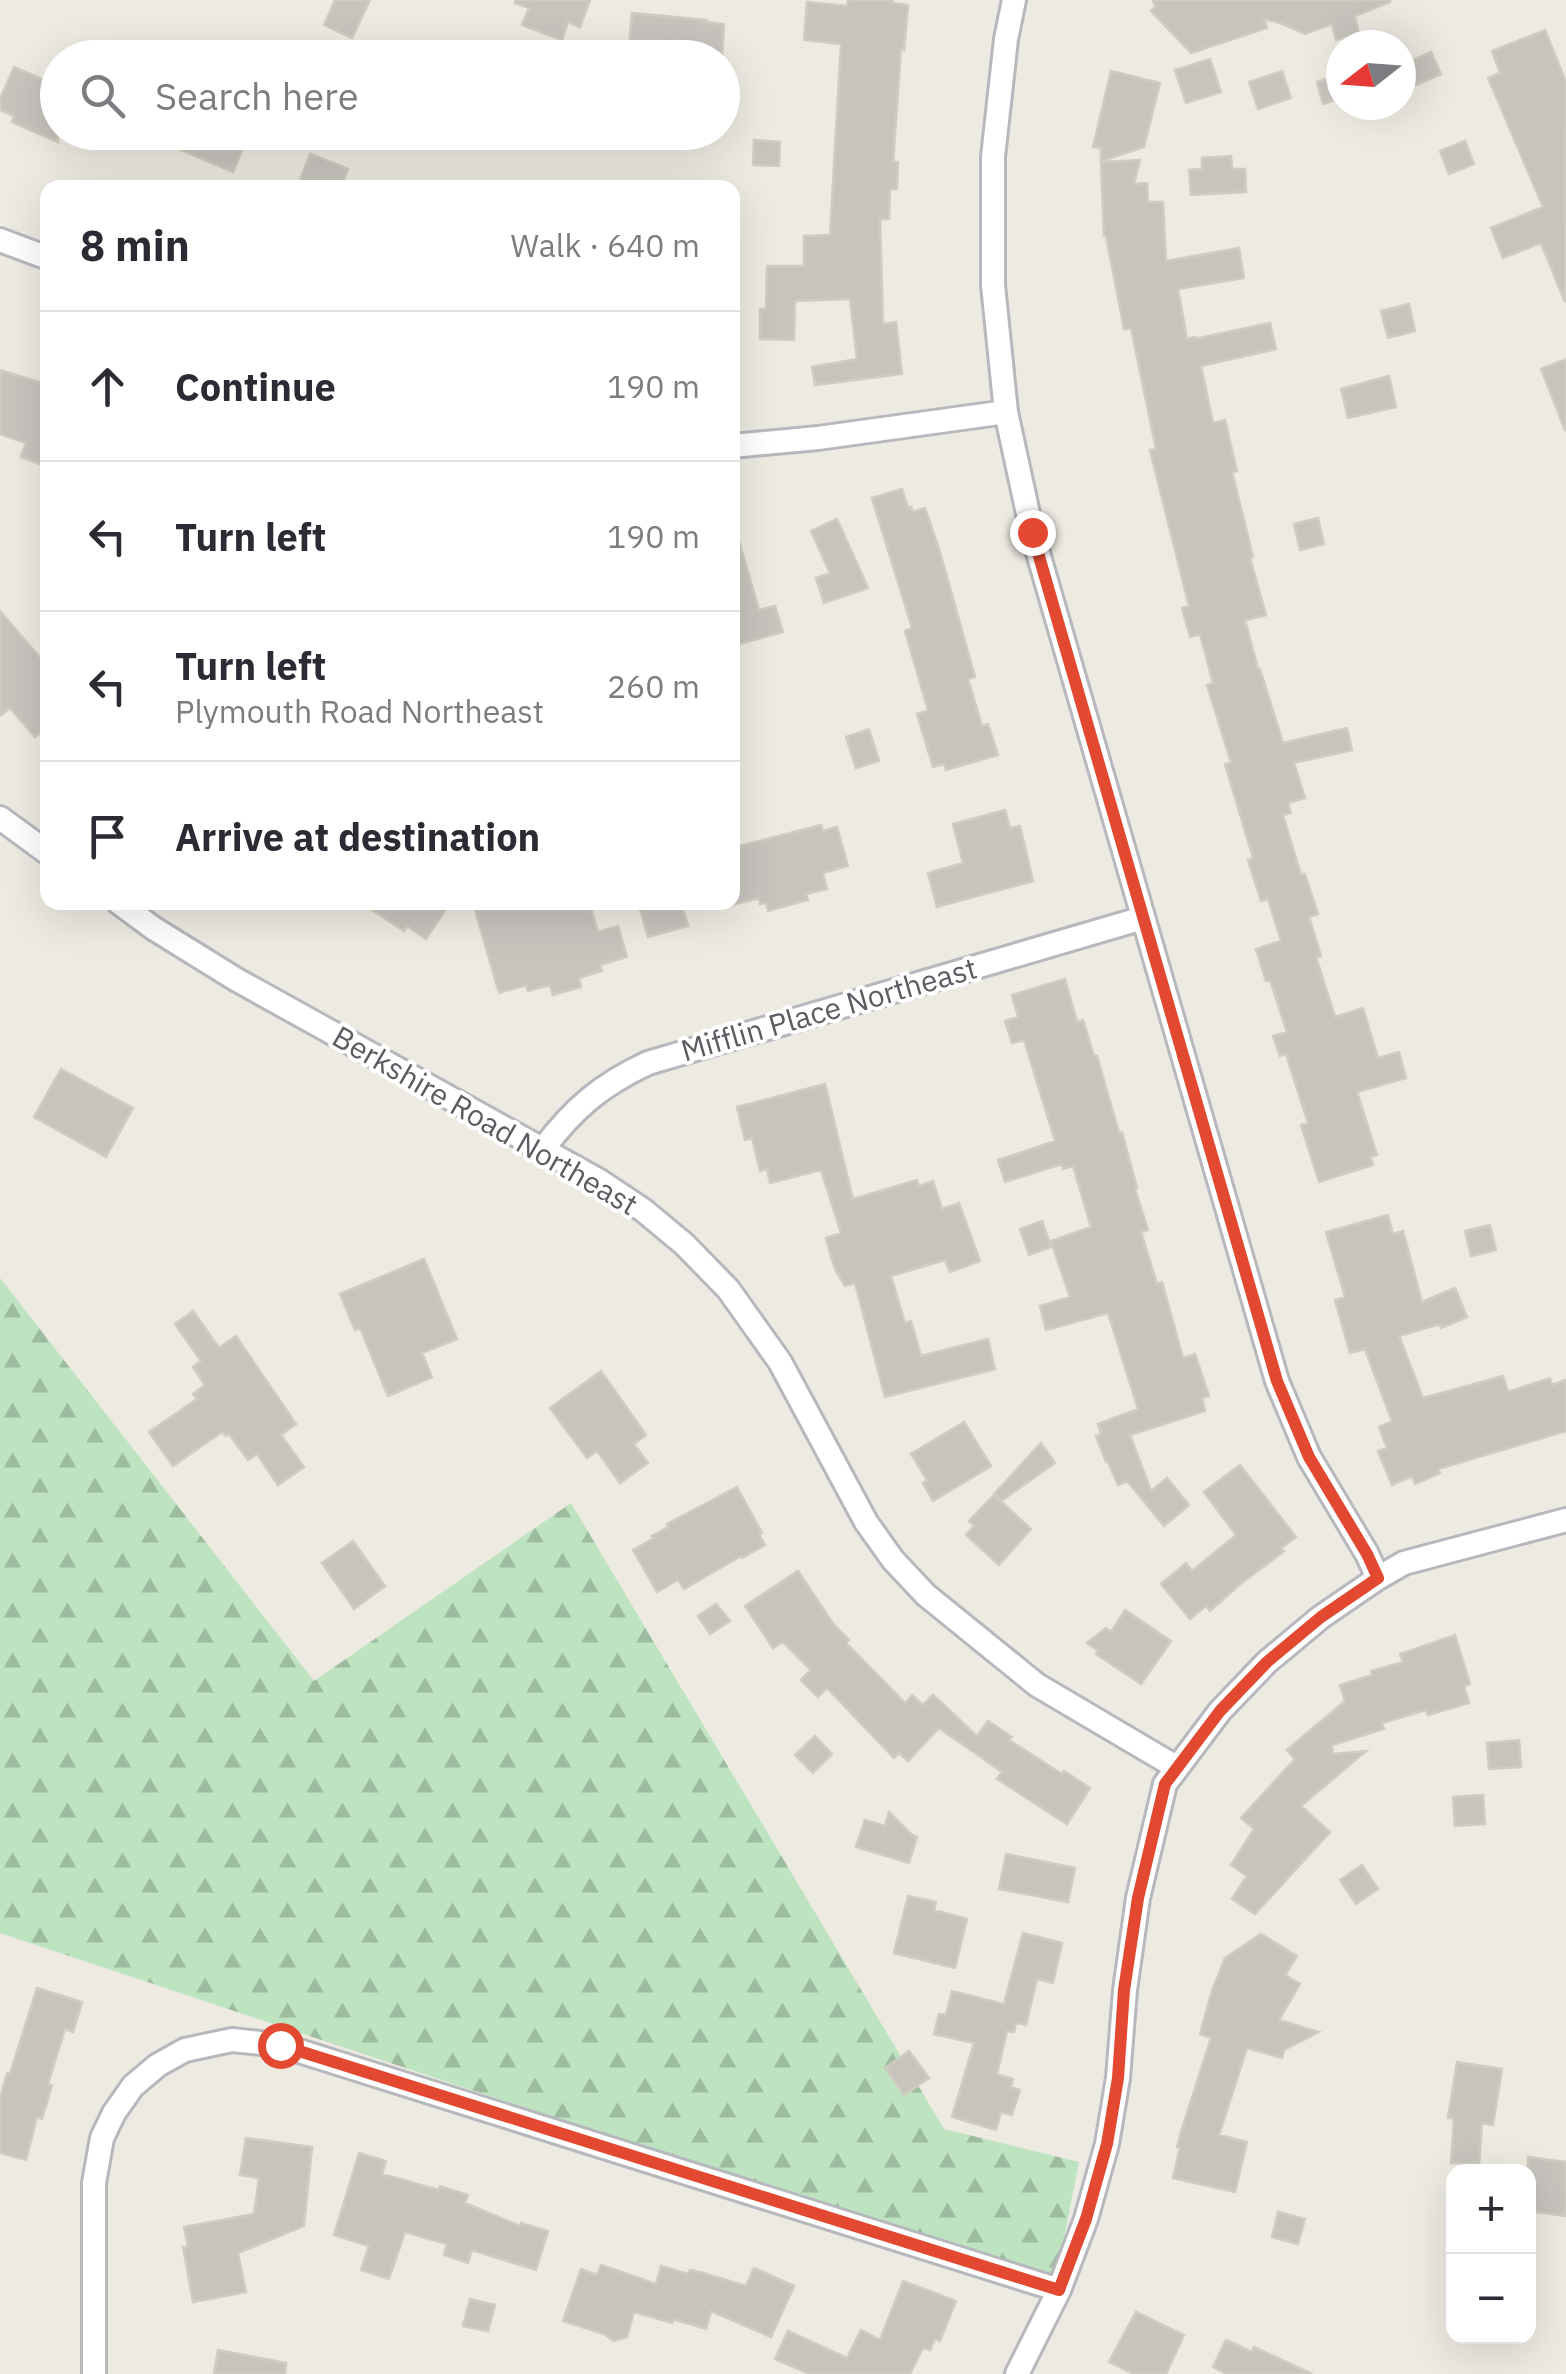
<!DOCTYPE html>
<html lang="en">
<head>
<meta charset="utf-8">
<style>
  :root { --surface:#fff; --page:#f7f7f7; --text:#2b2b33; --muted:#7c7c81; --line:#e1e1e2 }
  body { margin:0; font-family:"IBM Plex Sans",sans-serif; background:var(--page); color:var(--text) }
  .controls { position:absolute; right:30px; bottom:30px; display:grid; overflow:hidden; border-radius:20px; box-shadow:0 10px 40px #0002 }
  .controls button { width:90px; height:90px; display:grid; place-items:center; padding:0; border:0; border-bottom:2px solid var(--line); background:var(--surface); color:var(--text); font:50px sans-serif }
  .compass { position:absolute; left:1326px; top:30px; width:90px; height:90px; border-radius:50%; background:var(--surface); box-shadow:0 10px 40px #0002; rotate:253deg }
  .stop { position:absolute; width:30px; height:30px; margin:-22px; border:8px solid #e34930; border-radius:50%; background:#fff }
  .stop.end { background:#e34930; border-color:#fff; box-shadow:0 2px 10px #0008 }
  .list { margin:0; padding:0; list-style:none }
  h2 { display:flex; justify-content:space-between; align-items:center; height:130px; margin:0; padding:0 40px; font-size:42px }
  h2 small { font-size:32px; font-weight:400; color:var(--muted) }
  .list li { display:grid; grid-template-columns:65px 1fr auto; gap:30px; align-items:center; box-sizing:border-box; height:150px; padding:0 40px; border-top:2px solid var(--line) }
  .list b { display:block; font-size:38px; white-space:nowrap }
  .list p { margin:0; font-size:32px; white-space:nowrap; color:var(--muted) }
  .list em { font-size:32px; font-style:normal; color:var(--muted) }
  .icon { flex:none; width:55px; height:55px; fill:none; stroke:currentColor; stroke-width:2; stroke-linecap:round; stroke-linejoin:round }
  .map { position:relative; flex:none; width:1566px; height:2374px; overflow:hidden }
  .search { position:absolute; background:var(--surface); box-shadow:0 10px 40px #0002; left:40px; top:40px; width:700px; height:110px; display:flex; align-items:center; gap:25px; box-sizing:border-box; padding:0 35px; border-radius:55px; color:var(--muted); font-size:38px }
  .panel { position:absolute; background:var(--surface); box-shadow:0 10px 40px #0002; left:40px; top:180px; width:700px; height:730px; border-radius:20px }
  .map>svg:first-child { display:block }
  .forest { fill:url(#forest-firs) }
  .building { fill:#c7c4be; stroke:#d0ccbf; stroke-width:2.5 }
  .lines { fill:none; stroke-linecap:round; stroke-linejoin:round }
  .street-casing { stroke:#b6b8bd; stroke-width:28 }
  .street { stroke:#fff; stroke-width:22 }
  .route { stroke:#e34930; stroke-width:12 }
  .labels { text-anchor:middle; stroke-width:8; stroke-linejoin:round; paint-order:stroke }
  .street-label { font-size:30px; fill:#595c61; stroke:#fff }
</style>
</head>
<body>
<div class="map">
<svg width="1566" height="2374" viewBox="0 0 1566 2374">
  <defs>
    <pattern id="forest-firs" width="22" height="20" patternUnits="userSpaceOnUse" patternTransform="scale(2.5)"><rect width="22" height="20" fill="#bee3c0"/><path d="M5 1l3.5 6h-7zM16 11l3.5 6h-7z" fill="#9dbb9f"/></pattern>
  </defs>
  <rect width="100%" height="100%" fill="#eceae1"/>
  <path class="forest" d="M0,1278L314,1681L571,1503L944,2129L1079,2162L1055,2284L0,1933Z"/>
  <path class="building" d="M335,0H370L352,38L324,25Z
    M515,0H590L580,27L568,22L562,40L522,25L529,8L515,3Z
    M848,0H893V3L908,5L904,50L901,49L893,162H898L897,189H890L889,219H880L883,324L896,322L902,374L815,385L812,367L857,359L850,299L795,301L794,340L760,339V309H766L767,266H804V236L830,235L841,44L804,40L807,2L847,6Z
    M1153,0H1390V2L1355,16L1359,34L1336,40L1332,24L1305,34L1280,23L1264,19L1267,28L1191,53L1151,11L1155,7Z
    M632,13L707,20L706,22L724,24L722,58H628Z
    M1545,30L1566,82L1565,302L1541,243L1503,258L1491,228L1543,207L1488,78L1500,73L1492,51Z
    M1431,52L1441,74L1416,85L1407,63Z
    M1210,59L1221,92L1186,103L1175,70Z
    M14,67L58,86V142L12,122L14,116L0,110V99Z
    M1111,71L1160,83L1144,147L1101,161V148L1093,147Z
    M1282,71L1291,98L1258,109L1249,82Z
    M1341,74V98L1323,104L1317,82Z
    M139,132H250L233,172Z
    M754,140L780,142L779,166L753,165Z
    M1465,141L1474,164L1449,174L1440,151Z
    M310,154L348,169L341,188H297Z
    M1231,156L1232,169H1245L1246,192L1191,195L1189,170L1202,169V158Z
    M1140,160L1134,184L1147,183L1148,202H1163L1166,261L1239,248L1244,278L1178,289L1187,339L1195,337V339L1270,323L1276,349L1201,366L1213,423L1225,420L1237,471L1232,472L1253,557L1250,558L1266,615L1245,620L1258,669H1260L1283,743L1347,728L1352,750L1294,763L1305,798L1288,803L1291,813L1283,815L1301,875L1305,874L1318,914L1309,917L1321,956L1316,957L1335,1017L1363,1008L1378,1058L1399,1052L1406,1078L1357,1092L1377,1155L1370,1157L1373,1165L1319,1182L1301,1125L1308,1123L1286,1054L1280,1056L1273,1036L1287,1032L1270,980L1266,981L1256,949L1281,941L1268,899L1261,901L1248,860L1253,858L1225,764L1231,762L1207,685L1213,683L1200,634L1190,637L1182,608L1189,606L1150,450L1156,449L1131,328L1124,329L1106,236H1104L1101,162Z
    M1409,304L1415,331L1388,338L1381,311Z
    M1566,359V430H1565L1541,369Z
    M0,370L48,385V467L21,457L26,443L0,434Z
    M1389,376L1396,407L1348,418L1341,389Z
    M902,489L908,508L911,507L913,512L925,508L940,552L975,677L968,679L982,726L988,724L998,755L946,770L944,764L933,767L917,714L928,710L905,631L912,628L872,498Z
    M1318,518L1324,544L1300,550L1294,524Z
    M837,519L868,588L824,603L816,578L830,573L811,531Z
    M739,541L759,610L775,606L783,632L732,646V542Z
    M0,611L48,667V727L35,737L10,708L0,716Z
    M869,729L879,761L856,768L846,737Z
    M1005,810L1010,828L1020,826L1033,881L937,907L928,873L963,863L953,824Z
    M821,825L823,831L837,827L848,866L823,873L827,889L806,894L808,900L768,911L766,903L760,904L759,898L732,905V848Z
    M360,902H451L426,939L407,926L404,931Z
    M500,902H589L598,932L618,926L627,957L600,965L602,971L579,978L581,987L553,995L550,985L528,991L526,985L499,993L475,910Z
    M638,902H681L688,926L648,937Z
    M1065,979L1077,1022L1083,1020L1094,1056H1097L1119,1133L1122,1132L1137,1188L1135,1189L1148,1230L1141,1232L1157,1284L1162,1282L1183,1358L1195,1354L1209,1396L1202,1398L1205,1411L1130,1435L1151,1491L1167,1478L1189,1505L1164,1526L1127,1481L1118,1485L1108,1462H1106L1096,1436L1101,1434L1098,1424L1138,1409L1108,1313L1046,1330L1040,1306L1070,1297L1051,1241L1091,1227L1073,1166L1063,1169L1062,1164L1005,1182L998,1160L1055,1141L1024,1040L1012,1043L1005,1021L1018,1017L1012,995Z
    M61,1069L133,1108L106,1157L34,1117Z
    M825,1084L853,1199L917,1180L919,1186L933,1181L942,1209L959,1203L980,1261L950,1272L945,1260L891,1276L905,1323L911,1321L921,1356L988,1339L995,1369L885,1397L855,1283L845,1286L836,1271L831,1257L826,1238L841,1233L821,1170L770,1183L767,1169L760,1171L752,1138L745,1140L737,1107Z
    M1388,1215L1393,1234L1403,1231L1422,1302L1455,1288L1467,1317L1441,1328L1440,1324L1399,1336L1423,1398L1503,1376L1508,1392L1550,1378L1552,1385L1566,1380V1431L1438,1469L1440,1473L1415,1484L1412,1476L1392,1485L1378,1451L1387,1448L1379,1427L1392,1421L1365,1349L1350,1353L1335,1300L1345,1297L1326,1232Z
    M1042,1221L1051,1247L1029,1255L1020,1229Z
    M1490,1225L1496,1250L1471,1256L1465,1231Z
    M424,1259L457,1339L422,1353L432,1377L388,1396L360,1328L355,1330L340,1294Z
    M193,1311L219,1348L236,1336L296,1424L281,1435L304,1467L278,1485L257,1454L248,1460L229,1434L226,1436L222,1432L173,1466L149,1432L197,1399L193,1394L205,1385L193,1367L201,1361L175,1324Z
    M601,1371L646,1435L634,1444L648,1463L620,1483L597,1451L587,1458L550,1408Z
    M964,1422L991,1466L933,1501L923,1483L927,1480L911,1454Z
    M1041,1443L1055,1463L1001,1501L995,1493Z
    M1240,1465L1296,1537L1281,1548L1284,1551L1239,1585L1210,1611L1206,1606L1190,1619L1161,1584L1186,1563L1192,1571L1236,1535L1204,1492Z
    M737,1487L762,1533L759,1535L765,1545L742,1558L741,1556L684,1589L678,1580L657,1592L633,1550L654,1538L652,1536L668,1527L667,1524Z
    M994,1495L1031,1529L999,1565L966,1535L974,1526L969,1521Z
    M353,1541L385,1586L354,1609L322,1563Z
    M798,1571L834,1625L849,1640L846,1643L905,1703L912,1695L923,1705L933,1695L977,1736L988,1721L1012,1737L1009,1740L1062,1774L1064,1771L1090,1788L1067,1824L997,1779L1002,1772L939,1728L908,1761L899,1753L894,1758L827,1688L818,1697L801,1680L811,1670L783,1642L773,1648L745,1606Z
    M716,1604L730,1621L710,1634L698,1616Z
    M1125,1610L1171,1641L1141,1684L1096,1654L1098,1651L1087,1643L1106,1628L1111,1632Z
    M1455,1635L1470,1684L1464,1686L1469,1703L1428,1715L1426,1710L1382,1723L1384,1729L1332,1745L1333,1754L1366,1751L1301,1806L1330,1832L1255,1914L1232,1899L1247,1876L1231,1865L1254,1829L1241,1818L1295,1759L1287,1750L1345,1701L1340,1685L1372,1675L1371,1671L1403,1662L1400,1654Z
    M815,1736L832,1754L813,1773L795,1755Z
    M1519,1740L1521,1767L1489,1769L1487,1743Z
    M1483,1795L1485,1824L1455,1826L1453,1797Z
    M889,1812L912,1835L917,1837L909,1863L856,1847L865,1820L885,1826Z
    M1006,1854L1075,1868L1068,1902L999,1889Z
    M1362,1865L1378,1889L1356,1904L1340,1880Z
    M908,1896L936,1902L934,1910L967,1919L955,1968L894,1953Z
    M1023,1933L1062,1943L1053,1983L1037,1979L1026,2025L1016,2023L1014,2032L1007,2031L997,2074L1013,2079L1011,2087L1020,2090L1012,2115L1001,2112L996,2130L952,2117L974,2043L934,2034L939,2014L946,2015L952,1991L1004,2004Z
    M1261,1934L1297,1956L1285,1975L1300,1984L1279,2020L1319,2032L1284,2050L1282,2058L1247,2048L1219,2135L1247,2142L1235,2192L1173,2178L1180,2147H1177L1181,2132L1211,2038L1200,2034L1212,1991L1225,1958Z
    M37,1988L82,2002L73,2032L65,2029L48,2084L52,2085L42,2119L37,2117L26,2160L0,2153V2099L7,2073L10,2074Z
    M909,2051L929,2078L904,2095L885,2068Z
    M1457,2062L1502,2069L1493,2125L1482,2123L1479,2164L1451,2163L1454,2118H1448Z
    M246,2138L312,2147L304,2226L238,2253L246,2292L193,2302L183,2247H188L184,2227L254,2214L259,2178L240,2175Z
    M359,2153L386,2161L382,2174L439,2190L440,2186L468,2195L465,2203L520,2226L521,2223L548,2231L536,2270L472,2250L468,2263L444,2255L447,2244L405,2232L389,2279L361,2270L369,2246L334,2235Z
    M1528,2157L1566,2162V2216L1528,2211Z
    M1278,2212L1305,2219L1298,2244L1272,2237Z
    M601,2265L656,2284L661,2266L688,2274L690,2270L700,2272L746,2286L754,2268L794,2286L771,2337L711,2311L706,2329L673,2319L672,2323L634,2312L627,2337L614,2341L604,2334L563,2321L581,2269L597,2275Z
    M903,2281L956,2301L940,2341L935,2339L930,2350L923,2348L910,2374H810L775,2359L788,2331L847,2358L861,2330L880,2340Z
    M470,2299L495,2305L488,2331L463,2326Z
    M1136,2312L1184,2335L1166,2374H1134L1109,2362Z
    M1226,2340L1252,2352L1254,2347L1312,2374H1227L1213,2367Z
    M218,2350L286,2363L285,2374H214Z"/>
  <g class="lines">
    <g class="street-casing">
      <path id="street" d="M1014,0L1006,39L993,157V285L1006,412L1032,532L1277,1381L1309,1457L1367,1554L1378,1578
        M0,240L48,258
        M732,446L818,438L1006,412
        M0,818L48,853
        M118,902L153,928L237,980L598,1180L643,1210L684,1244L728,1289L780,1362L866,1522L893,1560L926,1595L1037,1685L1176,1767
        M543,1149C574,1108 601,1085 648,1063L1143,918
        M94,2374V2183L102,2138L114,2113L133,2086L158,2065L185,2050L232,2040L280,2045L1059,2290
        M1017,2374L1059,2290L1086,2219L1107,2144L1118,2078L1125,1990L1138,1898L1165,1784L1220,1711L1267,1662L1321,1617L1378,1578L1404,1563L1566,1520"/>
    </g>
    <use href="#street" class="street"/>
  </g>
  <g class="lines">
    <path class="route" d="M280,2045L1059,2290L1086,2219L1107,2144L1118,2078L1124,1990L1138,1898L1165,1784L1220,1711L1267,1662L1321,1617L1378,1578L1367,1554L1309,1457L1277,1381L1032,532"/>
  </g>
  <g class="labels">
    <g class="street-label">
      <text transform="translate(829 1010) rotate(-16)" y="10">Mifflin Place Northeast</text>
      <text transform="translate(485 1121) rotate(30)" y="10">Berkshire Road Northeast</text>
    </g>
  </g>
</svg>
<div class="controls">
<button>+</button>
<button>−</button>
</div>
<svg class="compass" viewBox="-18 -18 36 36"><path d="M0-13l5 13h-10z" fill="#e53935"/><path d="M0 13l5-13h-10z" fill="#7c7c81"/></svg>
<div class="stop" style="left:280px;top:2045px"></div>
<div class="stop end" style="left:1032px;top:532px"></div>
<div class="search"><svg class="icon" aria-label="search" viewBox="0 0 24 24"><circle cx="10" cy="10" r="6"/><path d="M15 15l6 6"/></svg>Search here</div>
<section class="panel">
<h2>8 min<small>Walk · 640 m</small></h2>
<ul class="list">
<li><svg class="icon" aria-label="ahead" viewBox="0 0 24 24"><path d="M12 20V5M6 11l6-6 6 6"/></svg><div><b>Continue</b></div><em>190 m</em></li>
<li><svg class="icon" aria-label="left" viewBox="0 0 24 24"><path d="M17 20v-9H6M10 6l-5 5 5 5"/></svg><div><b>Turn left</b></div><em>190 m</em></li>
<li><svg class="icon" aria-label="left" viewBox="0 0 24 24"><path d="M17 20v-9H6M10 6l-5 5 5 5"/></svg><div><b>Turn left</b><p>Plymouth Road Northeast</p></div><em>260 m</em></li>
<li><svg class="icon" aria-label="arrive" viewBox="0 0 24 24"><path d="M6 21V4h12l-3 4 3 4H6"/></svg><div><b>Arrive at destination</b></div></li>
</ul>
</section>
</div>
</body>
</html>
